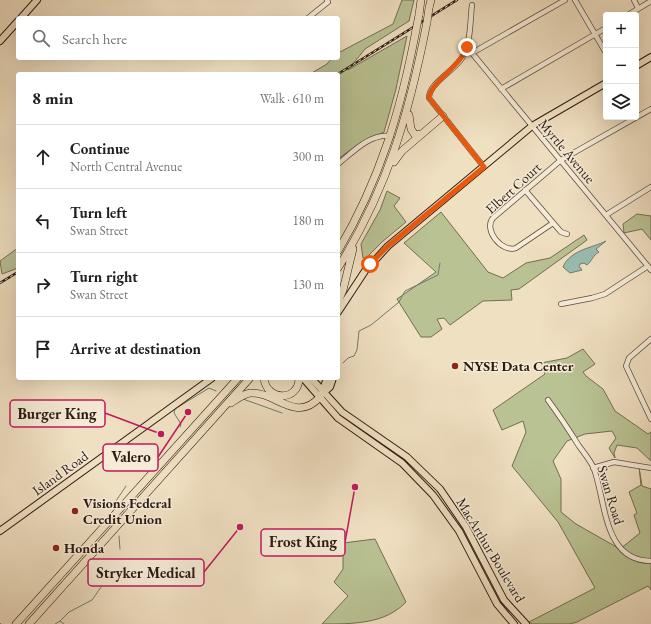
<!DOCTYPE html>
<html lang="en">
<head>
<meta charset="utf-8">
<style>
  :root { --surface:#fff; --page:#f2f2f2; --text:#202124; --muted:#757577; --line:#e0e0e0 }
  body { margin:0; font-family:"EB Garamond",serif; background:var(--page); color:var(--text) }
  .controls { position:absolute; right:12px; top:12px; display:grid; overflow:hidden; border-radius:4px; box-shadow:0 4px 16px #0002 }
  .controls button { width:36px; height:36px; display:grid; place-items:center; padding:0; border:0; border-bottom:1px solid var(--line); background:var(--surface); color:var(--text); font:20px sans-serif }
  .stop { position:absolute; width:12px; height:12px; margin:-9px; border:3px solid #ea580c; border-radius:50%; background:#fff }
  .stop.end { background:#ea580c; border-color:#fff; box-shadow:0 1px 4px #0008 }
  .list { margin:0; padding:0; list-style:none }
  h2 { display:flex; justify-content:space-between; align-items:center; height:52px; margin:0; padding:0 16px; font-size:17px }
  h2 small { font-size:13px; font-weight:400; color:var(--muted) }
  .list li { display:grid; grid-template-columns:26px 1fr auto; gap:12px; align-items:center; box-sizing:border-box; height:64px; padding:0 16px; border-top:1px solid var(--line) }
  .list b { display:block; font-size:15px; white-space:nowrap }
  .list p { margin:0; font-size:13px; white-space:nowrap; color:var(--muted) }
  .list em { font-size:13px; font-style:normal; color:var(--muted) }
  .icon { flex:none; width:22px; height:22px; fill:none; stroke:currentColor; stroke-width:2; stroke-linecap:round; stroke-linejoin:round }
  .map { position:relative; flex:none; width:651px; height:624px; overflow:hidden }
  .search { position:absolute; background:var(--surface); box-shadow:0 4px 16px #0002; left:16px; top:16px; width:324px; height:44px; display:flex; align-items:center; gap:10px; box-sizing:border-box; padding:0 14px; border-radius:4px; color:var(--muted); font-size:15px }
  .panel { position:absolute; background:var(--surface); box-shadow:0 4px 16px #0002; left:16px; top:72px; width:324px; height:308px; border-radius:4px }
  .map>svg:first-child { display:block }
  .green { fill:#b9c293; stroke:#726e53 }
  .water { fill:#9abdb2; stroke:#6e7c72 }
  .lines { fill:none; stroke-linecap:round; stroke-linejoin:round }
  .stream { stroke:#6e7c72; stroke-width:1 }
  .minor-casing { stroke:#5d4c3f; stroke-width:6 }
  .major-casing { stroke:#2c1a13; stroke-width:8 }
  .highway-casing { stroke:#2c1a13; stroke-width:8 }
  .minor { stroke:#f5ebd7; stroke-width:4.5 }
  .major { stroke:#f0e0c2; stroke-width:6 }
  .highway { stroke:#f0e0c2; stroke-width:7 }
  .rail-casing { stroke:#2c1a13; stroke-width:2.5 }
  .rail { stroke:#f5ebd7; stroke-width:1; stroke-dasharray:3; stroke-linecap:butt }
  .highway-bridge-casing { stroke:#2c1a13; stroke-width:8; stroke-linecap:butt }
  .highway-bridge { stroke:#f0e0c2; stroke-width:7 }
  .route { stroke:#ea580c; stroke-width:5 }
  .poi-dot { fill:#8f2418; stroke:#f5ebd7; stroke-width:1.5 }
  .labels { text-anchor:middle; stroke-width:3; stroke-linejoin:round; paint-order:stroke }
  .street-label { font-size:14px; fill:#2c1a13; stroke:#f5ebd7 }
  .poi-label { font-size:14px; font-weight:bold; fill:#2c1a13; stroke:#f5ebd7; text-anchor:start }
  .leader { fill:none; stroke:#c2185b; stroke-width:1.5 }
  .callout-dot { fill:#c2185b; stroke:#f5ebd7; stroke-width:1.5 }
  .callout { fill:#f5ebd7; stroke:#c2185b; stroke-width:1.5 }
  .callout-label { font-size:15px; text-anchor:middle; font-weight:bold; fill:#2c1a13 }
</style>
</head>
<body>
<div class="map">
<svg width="651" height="624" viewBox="0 0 651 624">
  <rect width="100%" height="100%" fill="#f0e0c2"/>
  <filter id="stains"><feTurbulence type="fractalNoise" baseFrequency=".005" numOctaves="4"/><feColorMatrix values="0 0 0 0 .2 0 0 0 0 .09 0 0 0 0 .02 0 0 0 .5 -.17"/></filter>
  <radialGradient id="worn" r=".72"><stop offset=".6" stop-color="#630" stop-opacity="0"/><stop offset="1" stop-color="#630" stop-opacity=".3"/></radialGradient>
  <path class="green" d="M402,0H414L409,21L365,49L348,70L407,36L396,89L384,132L357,145L338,159V74H310L327,64L332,58H338V53L393,24Z
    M387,191L400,198L394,206L406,222L382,242L366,258H363L361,244L380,210Z
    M441,212L488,272L503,278L526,263L550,258L584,235L587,240L519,289L511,290L512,300L483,301L450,325L444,318L437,319L442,329L431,337H421L397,299L436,272L404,243Z
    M637,214L651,216V240L642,229L624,233L623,224Z
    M18,248V268L2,274L0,261Z
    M583,349L595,364L583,372L586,376L603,389L615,411L648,434L651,432V461L637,448L617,445L614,453L615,458L609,448L616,438L612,431L585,434L567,441L553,461L561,479V512L576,524L620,549L640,533L634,515L637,513L629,492L641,485L639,467L642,486L651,489V590L648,586L577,622L570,624H532L529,622L595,588L558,522L512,466L526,432L523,421L502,430L493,410L545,374L541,363L567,358Z
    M375,539L406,602C385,624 354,624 322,624L348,596L334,582L343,569V543Z"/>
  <path class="water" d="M606,241L596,249L599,252C593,255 592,261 587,265L584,263L580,264L579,266L582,270L570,273L563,267C570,250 592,248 606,241Z"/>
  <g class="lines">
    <path class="stream" d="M343,363L348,358L354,356L357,350L359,331L371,325L399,302L405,291L438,275L440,263
      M243,399L282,413
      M180,427L181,424L174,413L175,409L209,388L216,391
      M116,501L126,486
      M119,536L120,549
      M60,621L69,612L92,600L106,580L108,568L115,560
      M0,623L1,624
      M55,624L60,621L64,624"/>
    <g class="minor-casing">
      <path id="minor" d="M575,0L606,53
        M634,0L638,8
        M472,5C470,22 471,43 462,58C454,71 429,83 429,98L484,167
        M628,15L651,1
        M308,18L328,2L327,0
        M467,47L651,270
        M472,53L565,0
        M501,89L606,28
        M338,164C353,152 370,133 391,136
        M525,190L561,232L567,234
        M606,215L651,187
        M553,223L516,248C502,253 483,230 493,218L561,160L651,109
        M561,304L592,298L605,294L648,266
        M651,339L629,358L626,366L651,419
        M548,400C559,415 569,430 579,446C584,453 591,461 594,469C606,501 603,561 651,561
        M593,468L614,462L651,468"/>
    </g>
    <g class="major-casing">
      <path id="major" d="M21,18L37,0
        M0,41L18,21
        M636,66L651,57
        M338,312L365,271L388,246L532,126L606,83
        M303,378L338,418L402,463L433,495L459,531L497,604L514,624
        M311,378L342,412L407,457L440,489L466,527L504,600L526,624
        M322,392L327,378
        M322,394L330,387L333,378
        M0,531L212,378"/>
    </g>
    <g class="highway-casing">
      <path id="highway" d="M429,8L431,0
        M419,15L421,0
        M409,115L411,129L415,135L421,134
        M394,162L402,151L443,116
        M338,251C380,180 401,110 416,30
        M338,268C388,188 409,114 427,22
        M338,302L343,290L353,249
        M264,378C266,401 299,402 299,378
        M231,403C237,399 243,394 250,393C275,391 296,424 320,397
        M16,624L238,378
        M29,624L250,378"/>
    </g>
    <use href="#minor" class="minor"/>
    <use href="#major" class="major"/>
    <use href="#highway" class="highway"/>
    <g class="rail-casing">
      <path id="rail" d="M338,74L457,0
        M0,283L18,272"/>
    </g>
    <use href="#rail" class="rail"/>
    <g class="highway-bridge-casing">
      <path id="highway-bridge" d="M427,22L429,8
        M416,30L419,15"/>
    </g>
    <use href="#highway-bridge" class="highway-bridge"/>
  </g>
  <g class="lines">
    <path class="route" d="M370,264L388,246L484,167L429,98C429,84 460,67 467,47"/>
  </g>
  <g class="poi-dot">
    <circle cx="455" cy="366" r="4"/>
    <circle cx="75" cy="511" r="4"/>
    <circle cx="56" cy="548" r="4"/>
  </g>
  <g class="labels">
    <g class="street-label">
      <text transform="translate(567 151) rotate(50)" y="5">Myrtle Avenue</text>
      <text transform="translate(513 188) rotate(-42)" y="5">Elbert Court</text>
      <text transform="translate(60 473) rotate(-36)" y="5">Island Road</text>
      <text transform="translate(611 495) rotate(73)" y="5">Swan Road</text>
      <text transform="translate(491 550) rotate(59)" y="5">MacArthur Boulevard</text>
    </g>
    <g class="poi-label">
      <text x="463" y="371">NYSE Data Center</text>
      <text x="83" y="508">Visions Federal<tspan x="83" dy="16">Credit Union</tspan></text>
      <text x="64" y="553">Honda</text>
    </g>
  </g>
  <path class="leader" d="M161 434L105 413M188 412L158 457M355 487L345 542M240 527L204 572"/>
  <g class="callout-dot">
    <circle cx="161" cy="434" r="4"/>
    <circle cx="188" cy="412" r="4"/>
    <circle cx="355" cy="487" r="4"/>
    <circle cx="240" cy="527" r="4"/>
  </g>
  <g class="callout">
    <rect x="10" y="400" width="95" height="27" rx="4"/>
    <rect x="103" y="444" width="55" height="27" rx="4"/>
    <rect x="261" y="529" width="84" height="27" rx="4"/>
    <rect x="88" y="559" width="116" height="27" rx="4"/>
  </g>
  <g class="callout-label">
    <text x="57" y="419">Burger King</text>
    <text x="131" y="462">Valero</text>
    <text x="303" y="547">Frost King</text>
    <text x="146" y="578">Stryker Medical</text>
  </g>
  <rect width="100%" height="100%" filter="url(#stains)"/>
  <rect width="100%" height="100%" fill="url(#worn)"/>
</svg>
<div class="controls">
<button>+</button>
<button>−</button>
<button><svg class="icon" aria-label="layers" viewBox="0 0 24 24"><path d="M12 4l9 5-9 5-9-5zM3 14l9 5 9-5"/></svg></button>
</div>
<div class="stop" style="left:370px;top:264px"></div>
<div class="stop end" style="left:467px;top:47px"></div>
<div class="search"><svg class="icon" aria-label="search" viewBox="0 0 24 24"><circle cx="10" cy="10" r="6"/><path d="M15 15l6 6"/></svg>Search here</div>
<section class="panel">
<h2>8 min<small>Walk · 610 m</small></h2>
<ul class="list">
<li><svg class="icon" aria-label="ahead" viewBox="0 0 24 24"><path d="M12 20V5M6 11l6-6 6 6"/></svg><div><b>Continue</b><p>North Central Avenue</p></div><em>300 m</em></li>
<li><svg class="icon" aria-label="left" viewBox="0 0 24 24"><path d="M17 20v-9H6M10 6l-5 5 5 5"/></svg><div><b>Turn left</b><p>Swan Street</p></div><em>180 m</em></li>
<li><svg class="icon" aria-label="right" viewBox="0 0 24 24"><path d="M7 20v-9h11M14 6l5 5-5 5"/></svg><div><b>Turn right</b><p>Swan Street</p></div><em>130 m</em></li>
<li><svg class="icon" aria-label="arrive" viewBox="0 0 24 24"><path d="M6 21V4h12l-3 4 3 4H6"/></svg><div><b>Arrive at destination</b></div></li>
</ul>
</section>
</div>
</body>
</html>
